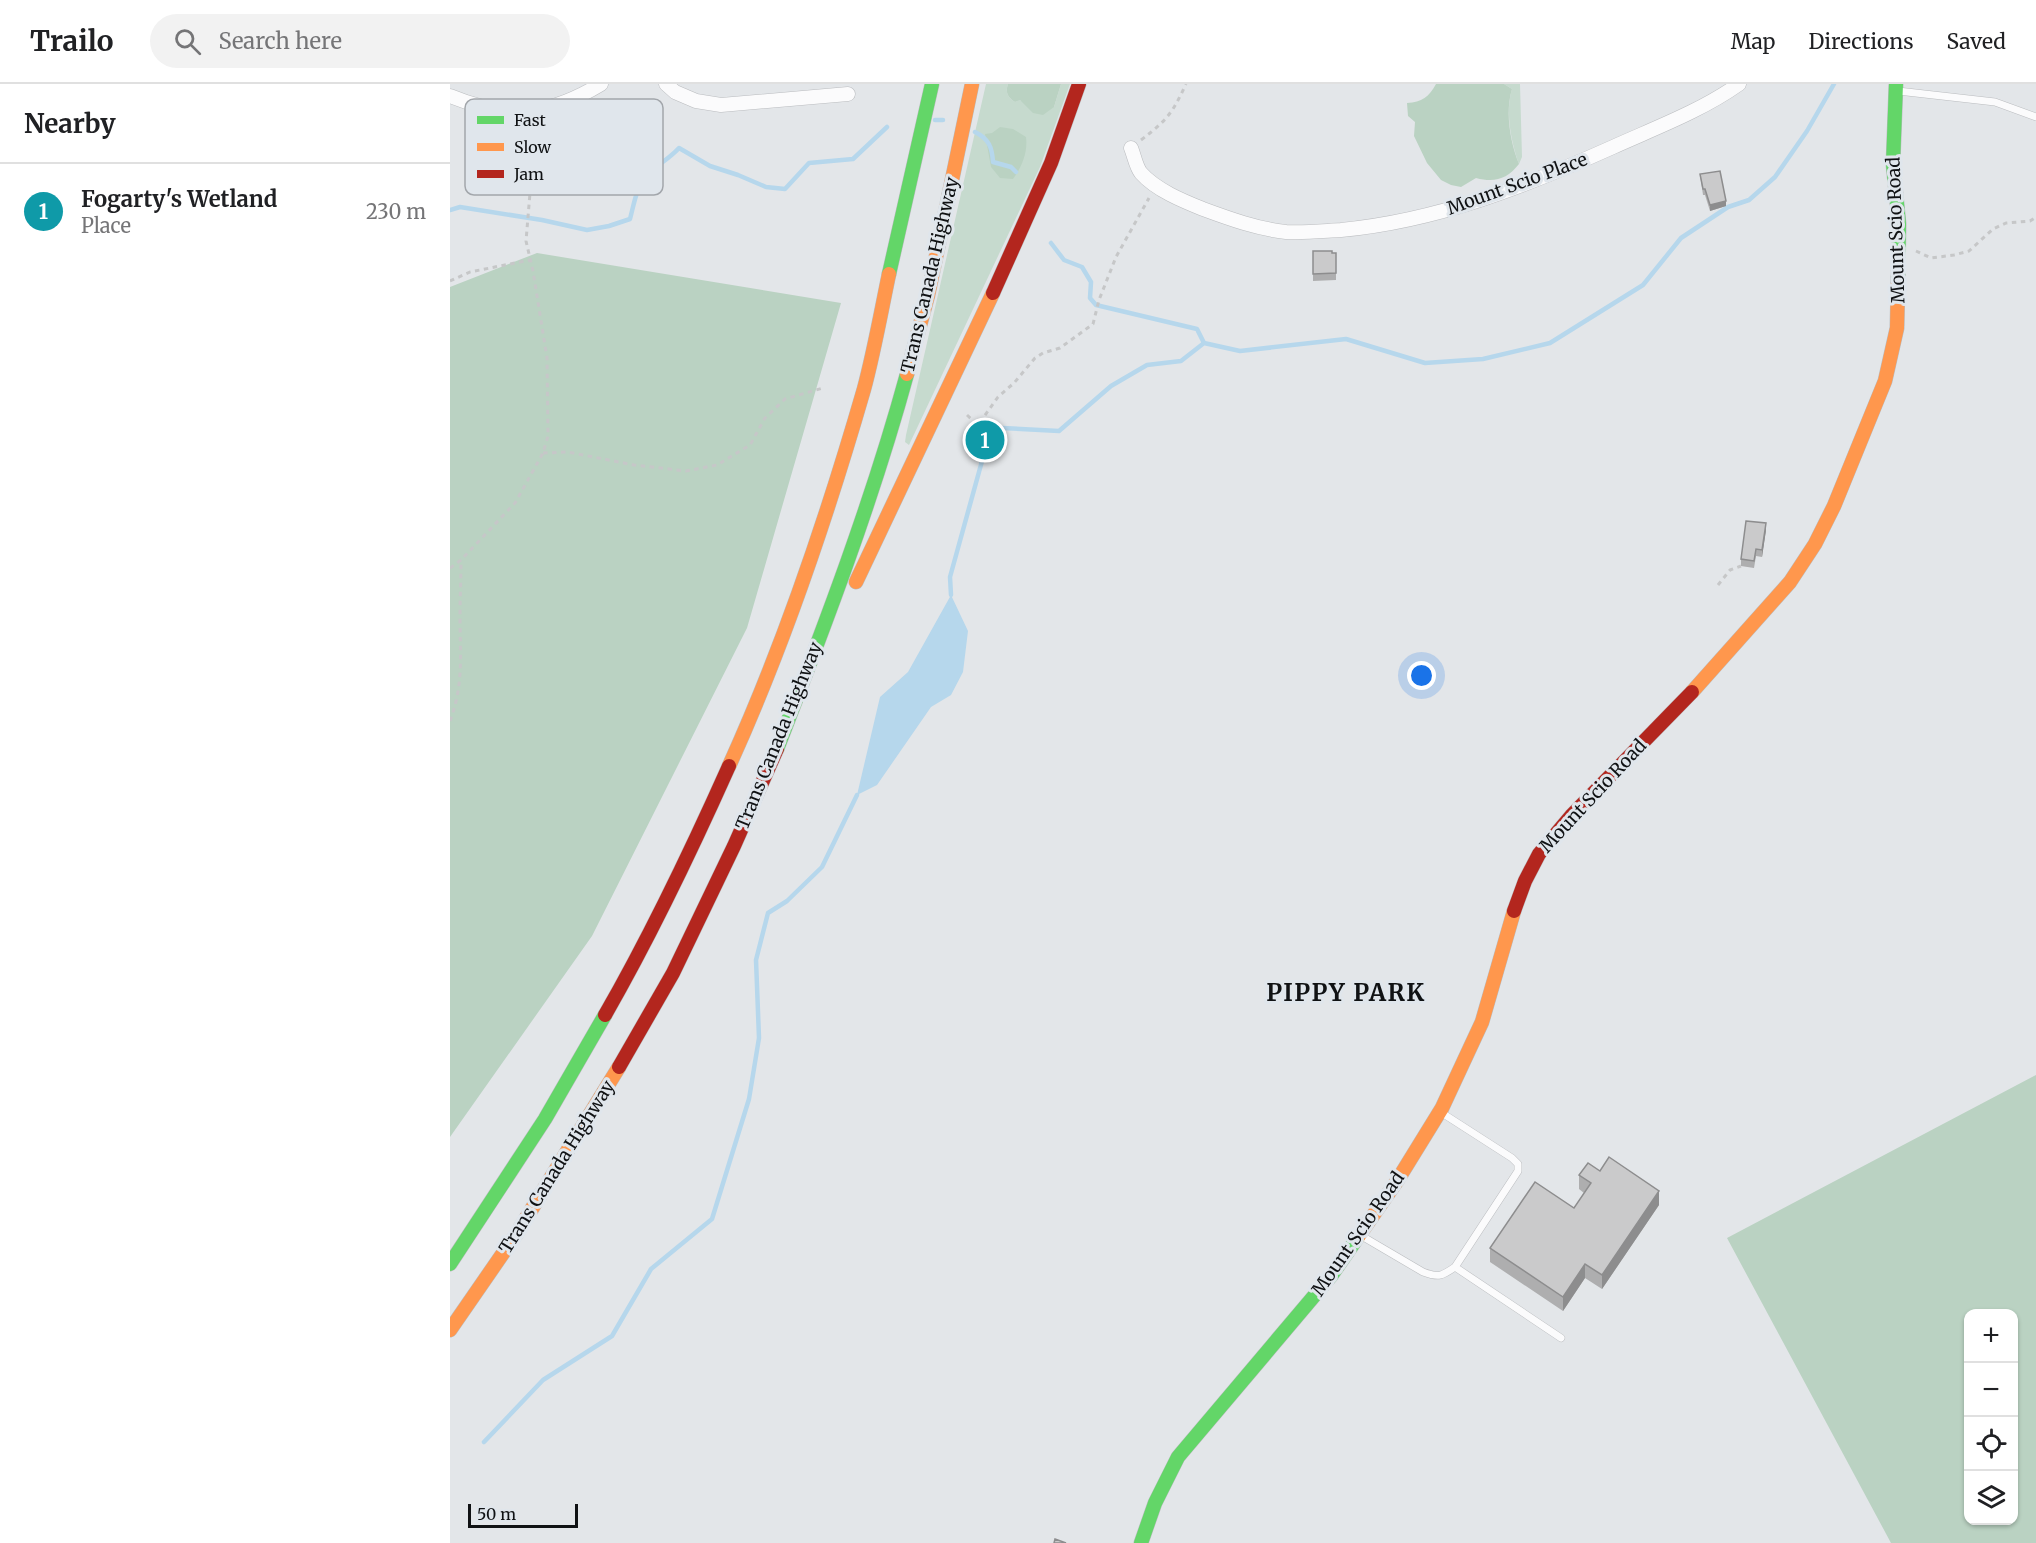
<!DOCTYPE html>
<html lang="en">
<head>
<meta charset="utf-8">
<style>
  :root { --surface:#fff; --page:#f2f2f2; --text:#202124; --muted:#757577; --line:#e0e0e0; --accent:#1a73e8 }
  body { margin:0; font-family:Merriweather,serif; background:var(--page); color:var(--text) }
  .controls { position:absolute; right:18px; bottom:18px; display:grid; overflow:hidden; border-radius:12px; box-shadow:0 2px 4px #0004 }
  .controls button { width:54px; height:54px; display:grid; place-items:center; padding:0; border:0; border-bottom:2px solid var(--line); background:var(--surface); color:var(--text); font:30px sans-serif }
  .scale { position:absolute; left:18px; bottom:15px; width:110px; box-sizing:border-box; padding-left:6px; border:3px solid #101214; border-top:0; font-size:16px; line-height:21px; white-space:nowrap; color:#101214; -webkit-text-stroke:4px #e0e6ec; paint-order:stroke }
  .you { position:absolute; left:972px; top:592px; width:21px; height:21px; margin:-15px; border:4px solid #fff; border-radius:50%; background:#1a73e8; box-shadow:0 0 0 9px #1a73e833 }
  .badge { display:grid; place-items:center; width:39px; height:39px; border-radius:50%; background:var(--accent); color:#fff; font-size:20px; font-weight:700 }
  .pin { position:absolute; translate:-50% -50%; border:3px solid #fff; box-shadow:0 2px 6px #0006 }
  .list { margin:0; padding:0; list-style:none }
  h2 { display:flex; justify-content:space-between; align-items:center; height:78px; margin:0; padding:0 24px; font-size:26px }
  h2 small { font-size:20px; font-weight:400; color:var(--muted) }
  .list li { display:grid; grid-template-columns:39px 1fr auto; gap:18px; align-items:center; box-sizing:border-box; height:96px; padding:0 24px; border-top:2px solid var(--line) }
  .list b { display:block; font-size:22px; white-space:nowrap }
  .list p { margin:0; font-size:20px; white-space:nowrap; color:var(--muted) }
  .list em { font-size:20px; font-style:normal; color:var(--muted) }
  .icon { flex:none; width:33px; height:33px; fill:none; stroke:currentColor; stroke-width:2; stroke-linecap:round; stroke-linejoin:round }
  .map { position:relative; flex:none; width:1586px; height:1459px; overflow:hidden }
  header { display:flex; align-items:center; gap:36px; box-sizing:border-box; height:84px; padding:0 30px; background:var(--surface); border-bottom:2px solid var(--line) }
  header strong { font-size:28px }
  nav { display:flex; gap:33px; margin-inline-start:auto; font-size:21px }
  .search { width:420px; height:54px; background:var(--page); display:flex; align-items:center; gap:15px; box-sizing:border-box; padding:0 21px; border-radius:33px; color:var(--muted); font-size:22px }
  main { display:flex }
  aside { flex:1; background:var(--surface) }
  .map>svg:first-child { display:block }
  .green { fill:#c6dace }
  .forest { fill:#bad2c2; fill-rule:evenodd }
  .water { fill:#b6d7ec }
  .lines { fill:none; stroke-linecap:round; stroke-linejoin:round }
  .stream { stroke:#b6d7ec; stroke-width:4.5 }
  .lane-casing { stroke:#babcbf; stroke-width:8 }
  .street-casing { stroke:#babcbf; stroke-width:15 }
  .fast-casing { stroke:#babcbf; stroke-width:15 }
  .slow-casing { stroke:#babcbf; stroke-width:15 }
  .jam-casing { stroke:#babcbf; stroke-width:15 }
  .path { stroke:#c6c7c8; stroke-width:3; stroke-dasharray:4.5 4.5; stroke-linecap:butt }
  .lane { stroke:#fbfbfc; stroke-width:7 }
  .street { stroke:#fbfbfc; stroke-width:14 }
  .fast { stroke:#63d668; stroke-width:14 }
  .slow { stroke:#ff974d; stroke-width:14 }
  .jam { stroke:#b3261e; stroke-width:14 }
  .wall { fill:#aeaeaf }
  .shaded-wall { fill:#8d8d8e }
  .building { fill:#cacacb; stroke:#8d8d8e; stroke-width:1.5 }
  .labels { text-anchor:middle; stroke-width:6; stroke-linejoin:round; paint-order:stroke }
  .street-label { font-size:18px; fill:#101214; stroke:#e0e6ec }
  .district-label { font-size:24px; font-weight:bold; letter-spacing:1.5px; fill:#101214; stroke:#e0e6ec }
  .key { fill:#e0e6ec; stroke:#a2a6ab; stroke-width:1.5 }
  .key-label { font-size:16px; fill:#101214 }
</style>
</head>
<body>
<header>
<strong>Trailo</strong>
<div class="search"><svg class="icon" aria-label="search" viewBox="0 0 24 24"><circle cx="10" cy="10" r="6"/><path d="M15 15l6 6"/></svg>Search here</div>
<nav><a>Map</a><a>Directions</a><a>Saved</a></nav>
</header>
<main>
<aside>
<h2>Nearby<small></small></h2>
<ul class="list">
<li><span class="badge" style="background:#0f9aa8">1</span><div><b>Fogarty's Wetland</b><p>Place</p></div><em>230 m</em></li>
</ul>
</aside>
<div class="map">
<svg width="1586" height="1459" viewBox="0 0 1586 1459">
  <rect width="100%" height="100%" fill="#e3e6e9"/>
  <path class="green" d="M536,0H558C555,9 558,13 565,18L569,16L604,23L611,0H620L590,83L459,361L455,358L456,351Z
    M1054,0H1070L1072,73L1069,80C1061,58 1055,28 1062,5Z"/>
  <path class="forest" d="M558,0H611L604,23L593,31L583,29L570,16L565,18C558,13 555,9 558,0Z
    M986,0H1054L1062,5C1055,28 1060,58 1069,80C1057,95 1045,99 1026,94L1011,103L1001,101L991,96L977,79L964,52L965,38L958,32L957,19C972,18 979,13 986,0Z
    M550,43L563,45L576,53C578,68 572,83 563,95L550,94L541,83L535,50L542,49Z
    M87,169L391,219L297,544L142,852L0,1053V203Z
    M1586,991V1459H1441L1277,1154ZM1518,1230H1564V1436H1518Z"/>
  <path class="water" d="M501,511L518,547L513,588L501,611L481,623L427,701L407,711L430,613L458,588Z"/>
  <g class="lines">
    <path class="stream" d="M485,36H493
      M525,48C539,55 542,63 543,78L561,83L566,88
      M0,126L10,123L92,136L137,146L159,142L180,135C184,120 187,99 199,89C209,80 220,74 229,64L260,82L288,91L316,103L335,105L359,79L403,75L437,43
      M601,159L614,176L632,183L641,198L640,214L646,221L747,245L754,259
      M754,259L790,267L896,255L975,279L1033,275L1100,259L1193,201L1231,154L1278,123L1299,116L1325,93L1357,47L1384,0
      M501,511L500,493L537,359L552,344L609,347L661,302L697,281L731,277L754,259
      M34,1358L93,1296L162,1252L201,1185L262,1135L299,1015L309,954L306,876L318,829L337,817L372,783L407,711"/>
    <g class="lane-casing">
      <path id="lane" d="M1448,7L1545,18L1586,33
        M910,1151L973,1188C989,1194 992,1192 1005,1183L1068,1087V1080L1062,1074L992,1029
        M1005,1183L1111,1254"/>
    </g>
    <g class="street-casing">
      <path id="street" d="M216,0L225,8L246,17L271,21L398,10
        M0,12C58,36 98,32 151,0
        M681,64C684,71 686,83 691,89C706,106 733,117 753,125C780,135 808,145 836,148C855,149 873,147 891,146C987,137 1076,102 1163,63C1205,44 1251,27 1289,0"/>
    </g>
    <g class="fast-casing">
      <path id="fast" d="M1446,0L1443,80L1449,140L1448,197
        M439,190L482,0
        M327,665C375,541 422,418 457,290
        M0,1180L95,1035L155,931
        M691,1459L705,1419L728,1373L881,1192L908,1153"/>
    </g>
    <g class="slow-casing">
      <path id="slow" d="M457,290L478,211L522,0
        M406,498L543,209
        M1242,608L1340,498L1365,460L1384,422L1435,297L1447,244L1448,197
        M279,682C334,561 377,433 414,305C424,268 431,228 439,190
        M908,1153L947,1097L992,1024L1032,938L1064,827
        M0,1246L67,1149L169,983"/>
    </g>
    <g class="jam-casing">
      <path id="jam" d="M543,209L601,79L629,0
        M1064,827L1075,797L1089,770L1121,732L1242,608
        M155,931C201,851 241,767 279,682
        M169,983L223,889L284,762L327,665"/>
    </g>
    <path class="path" d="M691,56C717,36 722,30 736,0
      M1466,167L1481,174L1504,171L1519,167L1543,145L1556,139L1580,137L1586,133
      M0,197L20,188L80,176
      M517,331L528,341L548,313L564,299L585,274L593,269L610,264L643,240L649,216L666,173L699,114
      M528,341L535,356
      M93,369L118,368L184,381L236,387L267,381L300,361L315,334L335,315L373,304
      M0,484L11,476L65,419L93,369L98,352L97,274L83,187L76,157L84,61L79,41
      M1268,501L1280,486L1291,482
      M0,637C14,600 10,570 10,532C10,513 11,495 11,476"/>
    <use href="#lane" class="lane"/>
    <use href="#street" class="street"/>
    <use href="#fast" class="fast"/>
    <use href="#slow" class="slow"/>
    <use href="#jam" class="jam"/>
  </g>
  <path class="wall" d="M1250,90L1276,122L1260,127L1255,111H1253Z
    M863,167L886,189V196L863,197Z
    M1316,446L1312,473L1306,472L1304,484L1291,482V475Z
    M1150,1087L1209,1121L1152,1205L1135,1194L1113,1227L1040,1178V1164L1124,1124L1134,1109L1129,1105V1091Z"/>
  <path class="shaded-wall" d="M1276,117V122L1260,127V121Z
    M1316,439V446L1312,473V466Z
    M1209,1107V1121L1152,1205V1191Z
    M1135,1180V1194L1113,1227V1213Z"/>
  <path class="building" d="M1270,87L1276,117L1260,121L1255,105H1253L1250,90Z
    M863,167H882V169H886V189L863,190Z
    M1296,437L1316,439L1312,466L1306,465L1304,477L1291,475Z
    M1159,1073L1209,1107L1152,1191L1135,1180L1113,1213L1040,1164L1085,1098L1124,1124L1141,1099L1129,1091L1138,1079L1150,1087Z
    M605,1455L616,1459H604Z"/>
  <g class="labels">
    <g class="street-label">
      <text transform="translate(1067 100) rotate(-20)" y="6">Mount Scio Place</text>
      <text transform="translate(1446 146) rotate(-92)" y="6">Mount Scio Road</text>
      <text transform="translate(480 191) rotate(-77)" y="6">Trans Canada Highway</text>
      <text transform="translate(329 652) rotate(-68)" y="6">Trans Canada Highway</text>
      <text transform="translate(1143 712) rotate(-47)" y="6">Mount Scio Road</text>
      <text transform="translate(107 1083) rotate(-58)" y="6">Trans Canada Highway</text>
      <text transform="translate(908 1150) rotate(-55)" y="6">Mount Scio Road</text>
    </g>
    <g class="district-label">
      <text x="896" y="917">PIPPY PARK</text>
    </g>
  </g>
  <rect x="15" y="15" width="198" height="96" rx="9" class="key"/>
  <rect x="27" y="32" width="27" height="8" fill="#63d668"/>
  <rect x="27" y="59" width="27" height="8" fill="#ff974d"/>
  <rect x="27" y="86" width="27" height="8" fill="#b3261e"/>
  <g class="key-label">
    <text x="64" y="42">Fast</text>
    <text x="64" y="69">Slow</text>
    <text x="64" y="96">Jam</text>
  </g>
</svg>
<div class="controls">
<button>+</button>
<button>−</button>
<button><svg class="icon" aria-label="locate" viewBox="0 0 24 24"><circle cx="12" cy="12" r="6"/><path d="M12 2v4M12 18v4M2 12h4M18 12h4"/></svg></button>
<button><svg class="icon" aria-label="layers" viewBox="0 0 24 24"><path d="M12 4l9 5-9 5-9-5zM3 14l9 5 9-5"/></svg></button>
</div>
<div class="scale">50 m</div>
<div class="you"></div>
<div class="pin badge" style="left:535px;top:356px;background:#0f9aa8">1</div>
</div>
</main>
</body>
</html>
